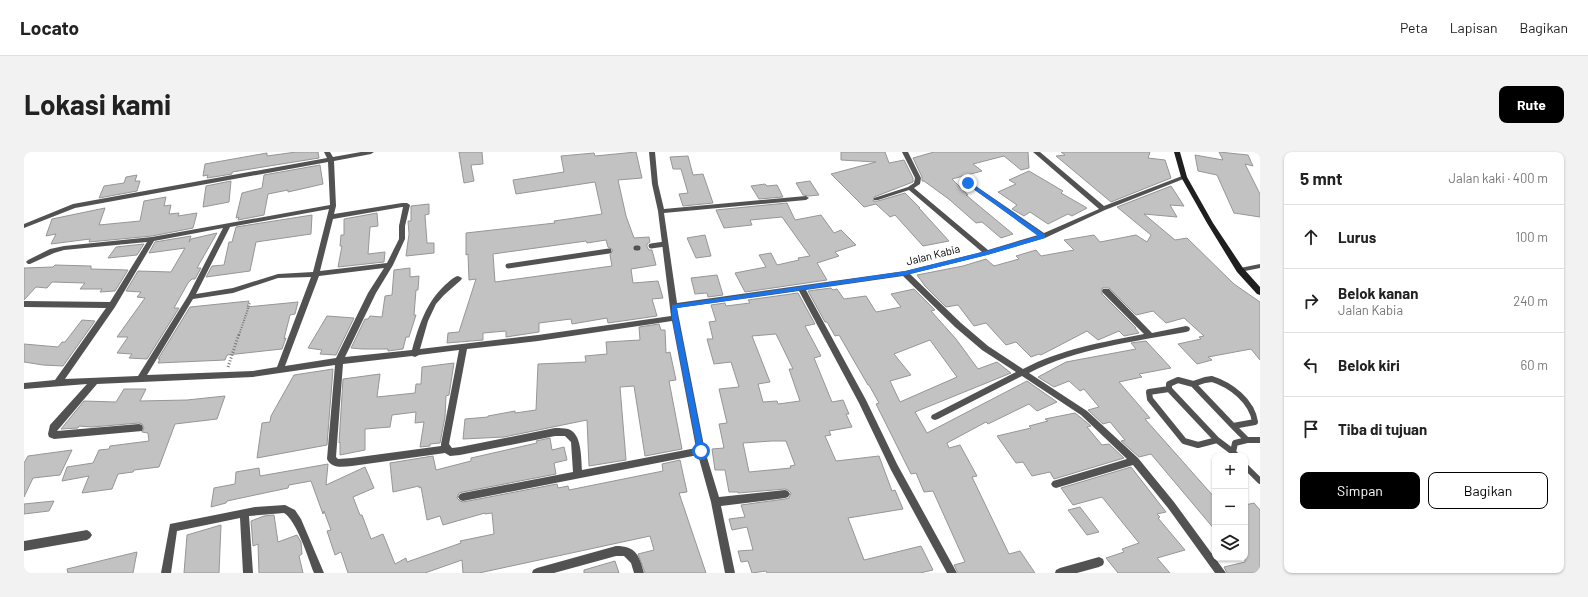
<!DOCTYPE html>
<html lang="id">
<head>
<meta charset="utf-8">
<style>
  :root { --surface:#fff; --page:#f2f2f2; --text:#222; --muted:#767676; --line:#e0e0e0; --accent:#000 }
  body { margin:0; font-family:Barlow,sans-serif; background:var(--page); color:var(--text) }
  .controls { position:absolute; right:12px; bottom:12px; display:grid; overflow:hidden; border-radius:8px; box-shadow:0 1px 3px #0004 }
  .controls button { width:36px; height:36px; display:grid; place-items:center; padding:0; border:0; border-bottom:1px solid var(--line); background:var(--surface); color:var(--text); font:20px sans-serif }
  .stop { position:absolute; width:12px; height:12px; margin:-9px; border:3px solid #1a73e8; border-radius:50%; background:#fff }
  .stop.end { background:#1a73e8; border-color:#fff; box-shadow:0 1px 4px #0008 }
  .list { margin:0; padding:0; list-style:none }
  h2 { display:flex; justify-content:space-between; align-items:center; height:52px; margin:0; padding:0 16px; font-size:17px }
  h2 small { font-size:13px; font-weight:400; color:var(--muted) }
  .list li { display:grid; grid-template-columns:26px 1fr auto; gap:12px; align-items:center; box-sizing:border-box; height:64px; padding:0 16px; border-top:1px solid var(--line) }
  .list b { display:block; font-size:15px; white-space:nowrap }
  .list p { margin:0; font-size:13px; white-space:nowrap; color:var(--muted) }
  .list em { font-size:13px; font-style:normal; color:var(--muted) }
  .actions { display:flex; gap:8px; padding:12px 16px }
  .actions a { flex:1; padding:9px 0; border:1px solid var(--accent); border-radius:8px; text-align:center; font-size:14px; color:var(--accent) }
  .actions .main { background:var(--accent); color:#fff }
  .icon { flex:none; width:22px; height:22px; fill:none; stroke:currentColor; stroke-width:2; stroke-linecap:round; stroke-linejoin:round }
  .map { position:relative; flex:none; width:1236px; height:421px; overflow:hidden; border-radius:8px }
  header { display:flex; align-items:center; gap:24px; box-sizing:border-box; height:56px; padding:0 20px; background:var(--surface); border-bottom:1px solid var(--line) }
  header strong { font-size:19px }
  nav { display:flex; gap:22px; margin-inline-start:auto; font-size:14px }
  .intro { display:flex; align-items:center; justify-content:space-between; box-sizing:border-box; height:96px; padding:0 24px }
  h1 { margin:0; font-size:28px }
  .button { padding:10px 18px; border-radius:8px; background:var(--accent); color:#fff; font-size:14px; font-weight:700 }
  main { display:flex; gap:24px; padding:0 24px }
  aside { flex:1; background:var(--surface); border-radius:8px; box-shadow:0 1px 3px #0004 }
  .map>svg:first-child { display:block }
  .building { fill:#c2c2c2; stroke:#969696; fill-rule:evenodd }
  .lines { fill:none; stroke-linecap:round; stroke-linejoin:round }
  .path-far1 { stroke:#747474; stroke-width:2; stroke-dasharray:1 1.5; stroke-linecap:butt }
  .path { stroke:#747474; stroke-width:3; stroke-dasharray:1 2; stroke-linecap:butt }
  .service-far1 { stroke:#525252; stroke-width:5 }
  .service { stroke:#525252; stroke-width:6 }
  .minor { fill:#525252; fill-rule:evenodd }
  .secondary { fill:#1f1f1f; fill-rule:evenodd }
  .route { fill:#1a73e8 }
  .labels { text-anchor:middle; stroke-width:3; stroke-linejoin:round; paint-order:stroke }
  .street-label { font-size:11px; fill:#000; stroke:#fff }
</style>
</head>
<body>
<header>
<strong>Locato</strong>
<nav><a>Peta</a><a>Lapisan</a><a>Bagikan</a></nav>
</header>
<div class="intro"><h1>Lokasi kami</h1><a class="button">Rute</a></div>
<main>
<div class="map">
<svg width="1236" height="421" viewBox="0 0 1236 421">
  <rect width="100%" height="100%" fill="#fff"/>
  <path class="building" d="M272,0H294L295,6L208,20V22L183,26L184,23L179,24L181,12L243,1V4Z
    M435,0H458L459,12L447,13L450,29L440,31Z
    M612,0L618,26L594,28L602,64L610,86L625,85L626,90L623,92V95L625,98H628L632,113L607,117L609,131L634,129L639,146L628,147L633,164L584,171L583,166L548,172L547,167L515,171V180L482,185V179L459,181V188L423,191L424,181L435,180L452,127L445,128L444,102L442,103V81L531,71L530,69L578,62L571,30L492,42L489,28L540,20L537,4L570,1L571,4ZM582,88L584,95L589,98L586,103L588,114L471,130L469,102L562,89L563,91Z
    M817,0H861L865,11L880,8L889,26V30L850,45L849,49H854L881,41L896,56H895L925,89L899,94L871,63L866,65L852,52L840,55L807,22L852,10L817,8Z
    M910,0H1004L1005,16L997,18L980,4L949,12L958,19L928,27L944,43H942L989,82L977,86L958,70L952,71L926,48L900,29H898V25L889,6Z
    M1037,0H1126L1124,6L1141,8L1147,26L1087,50L1032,4L1041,3Z
    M1195,0L1224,3L1229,14L1221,12L1236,42V65L1210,61L1193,23L1174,19L1171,3L1199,8Z
    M664,4L669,23L679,22L689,51L659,54L655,42L664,41L657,17H649L646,5Z
    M296,13L299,32L264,40V38L244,42L240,63L214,68L215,65L212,66L218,41L238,36L240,23Z
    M1005,19L1039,39L1037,41L1063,56L1048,64L1044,62L1024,72L1006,60L1000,64L988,57L993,53L974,40L992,32L985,28Z
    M113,23L111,29H116L113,39L75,46L80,34L100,31L102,25Z
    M207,29L205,50L179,55L182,34Z
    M786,29L795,43L785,44L779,43L772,31Z
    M741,32L743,34L753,33L759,45L735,47L727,34Z
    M1147,34L1160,54L1146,53L1153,65L1120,62L1151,88L1163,86L1210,132L1236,150V208L1227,197L1184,205L1188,208L1173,212L1154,192L1177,187L1175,185L1180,184L1160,166L1142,171L1129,159L1112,163L1085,136H1078V142L1112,176H1111L1115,181L1100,184L1095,179L1074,188L1063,179L1017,203L1015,202L1007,205L992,190L982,193L962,171L950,174L934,153L922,155L901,134L893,123L939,114L962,107L970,114L995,107L992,104L1012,98L1017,104L1050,98L1040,88L1070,83L1076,90L1112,83L1123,90L1127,83L1093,55Z
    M142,45L140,54L147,53L145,62L155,61L154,64L173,61L169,76L128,84L65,90L66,87L27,92L32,82L22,84L28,67L81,56L75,73L116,69L120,49Z
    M763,51L771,68L797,63L810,81L817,78L832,93L811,100L815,104L793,111L803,128L721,140L711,121L742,115L735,103L747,101L753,113L775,108L774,106L786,104L758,65L726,68L728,73L700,76L692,58Z
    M405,52V62L401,63L403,91H410V101L382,104L385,82L384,69H387V54Z
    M353,61L354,74L346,75L344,102L361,100L360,110L314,115L318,94H316L317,83H320V67Z
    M288,63L287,82L232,90L226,119L182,125L188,114L200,113L205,90H208L212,75Z
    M193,81L173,116H177L171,127H168L164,131L150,156H155L123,207L105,206L108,202L93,201L104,185H93L121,146L113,145L117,140L102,139L114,119L147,120L161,96L125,101L131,90L167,84L165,90L167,87Z
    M681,83L687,104L672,106L663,86Z
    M120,92L113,103L84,106L92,95Z
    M31,113L67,114V117L104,118L91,139L76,140L78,137H56L61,131L28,130L23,136L12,135L0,148V116L29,115Z
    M386,116V125L395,124L394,138H392L390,163H392L385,185H382L379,197L364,199V197H338L327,196L341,167H344L346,164L358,165L361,144L368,143L370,118Z
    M693,123L699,143L684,145L683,141L671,142L667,126Z
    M807,136L809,138L813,137L820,147L842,144L852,160L877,155L867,142L890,137L911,158L907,159L932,187L954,217L973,210L987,221L891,260L903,281L1003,229L1033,250L1013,259L1005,252L964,272L962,270L923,291L925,296L936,293L953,324L948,325L985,402L996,399L1011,421H934L930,413L941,410L909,339L900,340L892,321L887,322L852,252L855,251L845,233H844L815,183L811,184L803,170H801L784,139ZM906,188L933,225L876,250L866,229L887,223L870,202Z
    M774,141L791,172L781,174L797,204L790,206L808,250L819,248L825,262H822L828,275L805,279L807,283L801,284L812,309L855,304L868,339L871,338L879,357L824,366L840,408L897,394L909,418L896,421H743L742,419L728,421L724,409L717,410L714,399L729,398L723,375L708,378L705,367L721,365L717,353L761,347L765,346L767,341L764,338L761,337L714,341V340H705L701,318H691L688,297L700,296L695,272L703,271L695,237L715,235L707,210L690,212L683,187H689L685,170L692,169L687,153L701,151L702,154L726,151L724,148ZM752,182L769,217H765L776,249L754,252L753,249L739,250L734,232L746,230L728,184ZM748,289H762L771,313L766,314L767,316L725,320L719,291Z
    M225,149L223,155L274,150L271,162L266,163L260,187L262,186L258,197L203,203L201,208L134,211L136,207H134L166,155Z
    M303,164L330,166L312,203L296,202L298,198L284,196Z
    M58,168L71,169L39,214L19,213L0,210V192L34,195L38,190H41Z
    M635,172L637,178H641L642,201L646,200L652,228L645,229L658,297L621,304L610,234L596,235L602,308L565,314L563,268L480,285L439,287L441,267L464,265V264L491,259V261L512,258L514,212L562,210L561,204L583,202L582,190L616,188L615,175Z
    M1122,189L1147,216L1115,222L1118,225L1095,230L1126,266L1121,267L1191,346V378L1127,302L1115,305L1097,289L1101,288L1086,270L1079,272L1064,258L1075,255L1060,237L1056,239L1045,229L1030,235L1014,225L1042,210L1112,197L1107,191Z
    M430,211L425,243L422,244L421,265L416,291L406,292V294L396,295L400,270L391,271L392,260L368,263L366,275L341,277V298L316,303V290L315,291L319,227L356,222L353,245L391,241L392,232H397L398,215Z
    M309,217L303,293L233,306L238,271L246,270L247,264L270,223Z
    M100,237H122L116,249L163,248L201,244L193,267L151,272L135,315L110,318L109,320L94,322L88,337L58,341L65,324L38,329L43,315L69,311L75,298L85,297L86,294L125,289L124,281L118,280L120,276L118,272L115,271L68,275L55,274L54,276L37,277L60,249L92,250Z
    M1051,261L1067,274L1063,275L1078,293L1085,292L1100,306L1030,327L1026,320L1008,324L999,310L992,311L973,284L1007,276L1005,274L1024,269L1021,267Z
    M526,286L528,298L540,295L543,308L530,311L532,322L439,340L435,341L433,346L436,349L439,350L533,332L534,336L544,334L545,338L639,319L638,312L656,308L663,340L655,341L682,421H621L614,402L630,398L626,384L455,421H439L438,408L401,421H324L317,400L311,403L303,379L307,378L300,359L299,362L287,329L265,333L264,336L203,349L202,351L187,355L190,336L211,332L212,320L235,316L236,324L304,312L302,333L341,315L350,336L329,345L336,363H338L347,387L359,382L371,412L382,406L383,410L437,391L436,389L470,382L468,361L461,362V361L419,373L416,364L403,368L397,335L395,336V334L369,340L366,311L409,304L412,318L447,309V306L513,291L512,289Z
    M48,298L36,323L9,326L0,345V311L4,304Z
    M1107,315L1142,360L1133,362L1136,365L1134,366L1161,398L1133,406L1146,421H1094L1082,406L1100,400L1098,397L1115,391L1078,345L1049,353L1037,336Z
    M30,349L25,359L0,362V352Z
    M1230,351L1236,358V421H1203L1200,415L1221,410V353Z
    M1056,355L1075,380L1063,383L1044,358Z
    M250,363L254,390L273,383L277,390L278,402L275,404L279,421H235L234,392L229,394L227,369L240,364Z
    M197,373L195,421H160L163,383Z
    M113,400L109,421H44L43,417Z
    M591,409L595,421H560V418Z"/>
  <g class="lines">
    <path class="path-far1" d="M215,183L226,151"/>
    <path class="path" d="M204,215L215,182"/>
    <path class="service-far1" d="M627,94L641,92
      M612,96H614
      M484,114L585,99"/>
    <path class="service" d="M1188,227C1207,233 1228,249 1231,270L1209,274L1169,232L1181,228Z
      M1145,237V232L1154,228L1169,232
      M1145,237L1193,288L1174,293L1160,289L1126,247L1125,240Z
      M1209,274L1223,288
      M1193,288L1209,300
      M1213,304L1209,300L1211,291L1223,288H1236
      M1221,314L1236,329"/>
    <path class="minor" d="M300,0H306L309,5L337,0H350L347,2L310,9L312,54L310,62L378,51H383L386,53L381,74V87L369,113L352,141L321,205L388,198C395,173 402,151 421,133C425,130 429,125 434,124L438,126L437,128L420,143L412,152L404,169L396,197L514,183L647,164L634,59L628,32L625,0H631L634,32L640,57L782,44L785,46L782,48L640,61L653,151L881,119L958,100L885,38L854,48H850V46L884,35L890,31L891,26L878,0H884L897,26L896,32L890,36L964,98L1014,83L942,32V30H946L1020,81L1075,57L1009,0H1016L1080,54L1158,24H1162V26L1081,58L1021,86L963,103L886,122L937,171L964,194L999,217C1037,197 1079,190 1120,182L1079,141L1078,139L1079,137H1085L1128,181L1162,174L1165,175L1166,177L1165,179L1162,180C1109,190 1053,196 1005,221L1063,259L1114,306L1150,350L1202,421H1191L1144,356L1109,313L1032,336L1029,335L1027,332L1029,329L1103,307L1057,263L998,224L914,267L911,268L908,267L907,265L908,263L992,220L958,198L931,175L879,124L782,138L842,248L873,312L933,421H923L867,318L835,251L775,139L653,156L681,299L695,345L761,338L764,339L766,342L764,345L761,346L697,354L711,421H701L687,350L674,303L439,349L436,348L434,345L436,342L439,341L549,320L547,290L541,284H531L436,303L426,304L421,301L328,314C318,315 308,317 303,307L311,213L229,225L73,232L33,279L115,272L118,273L119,276L118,279L30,287L25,285L24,282L26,273L63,232L0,237V231L31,228L82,156L0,155V149L86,150L123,90L40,98L30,101L6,112H4L2,110L4,108L26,97L40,94L128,85L306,53L304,10L51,56L0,76V72L49,52L303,6ZM378,55H379L375,74V87L363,111L296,119L309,67ZM305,57L289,120L254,122L209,136L172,142L206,75ZM199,76L164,144L114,224L41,227L91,155L130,89ZM360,116L344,141L312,206L261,214L295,124ZM287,125L253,215L229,219L123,223L169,147L209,141L254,126ZM648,169L672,296L558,318C557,306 558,281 544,277C540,276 535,276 531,276L436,295L428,296L425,292L443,197L514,189ZM435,198L417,292V294L328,306L314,307L312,305L319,212L388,204L391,205L395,203Z
      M1236,112V116L1216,120L1212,118L1216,116Z
      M261,353L271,358L277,367L300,421H290C284,406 273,369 260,361L225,364L229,421H219L216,366L153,379L147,421H137L146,372L231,355Z
      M63,378L66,380L68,383L66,386L63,388L0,399V389Z
      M592,394C612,394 615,403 620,421H610L607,411L600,404H592L530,421H508L509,418L513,416Z
      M1075,405L1079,407L1080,410L1079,413L1075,415L1053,421H1031L1032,418L1036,416Z"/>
    <path class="secondary" d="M1150,0H1156L1163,25L1189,71L1219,116L1236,135V143L1233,142L1213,120L1183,71L1157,25Z"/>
  </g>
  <path class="route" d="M944,29L1021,83V86L963,103L882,123L653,156L654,166L680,299L679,301H674L648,166V153L882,119L962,99L1014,84L943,32L942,31Z"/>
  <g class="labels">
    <g class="street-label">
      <text transform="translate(909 103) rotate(-14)" y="4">Jalan Kabia</text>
    </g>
  </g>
</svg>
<div class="controls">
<button>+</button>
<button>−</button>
<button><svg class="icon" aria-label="layers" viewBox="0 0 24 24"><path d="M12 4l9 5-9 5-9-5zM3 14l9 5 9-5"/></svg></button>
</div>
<div class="stop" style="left:677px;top:299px"></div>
<div class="stop end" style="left:944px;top:31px"></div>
</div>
<aside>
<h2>5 mnt<small>Jalan kaki · 400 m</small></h2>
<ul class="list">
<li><svg class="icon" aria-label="ahead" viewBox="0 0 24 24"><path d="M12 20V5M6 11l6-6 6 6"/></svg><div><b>Lurus</b></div><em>100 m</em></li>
<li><svg class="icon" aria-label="right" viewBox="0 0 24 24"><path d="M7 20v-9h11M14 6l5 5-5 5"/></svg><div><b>Belok kanan</b><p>Jalan Kabia</p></div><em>240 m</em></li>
<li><svg class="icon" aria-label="left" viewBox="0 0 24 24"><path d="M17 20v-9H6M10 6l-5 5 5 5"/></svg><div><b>Belok kiri</b></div><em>60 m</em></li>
<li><svg class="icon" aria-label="arrive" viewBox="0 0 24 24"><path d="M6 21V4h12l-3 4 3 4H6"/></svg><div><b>Tiba di tujuan</b></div></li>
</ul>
<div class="actions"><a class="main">Simpan</a><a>Bagikan</a></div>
</aside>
</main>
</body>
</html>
